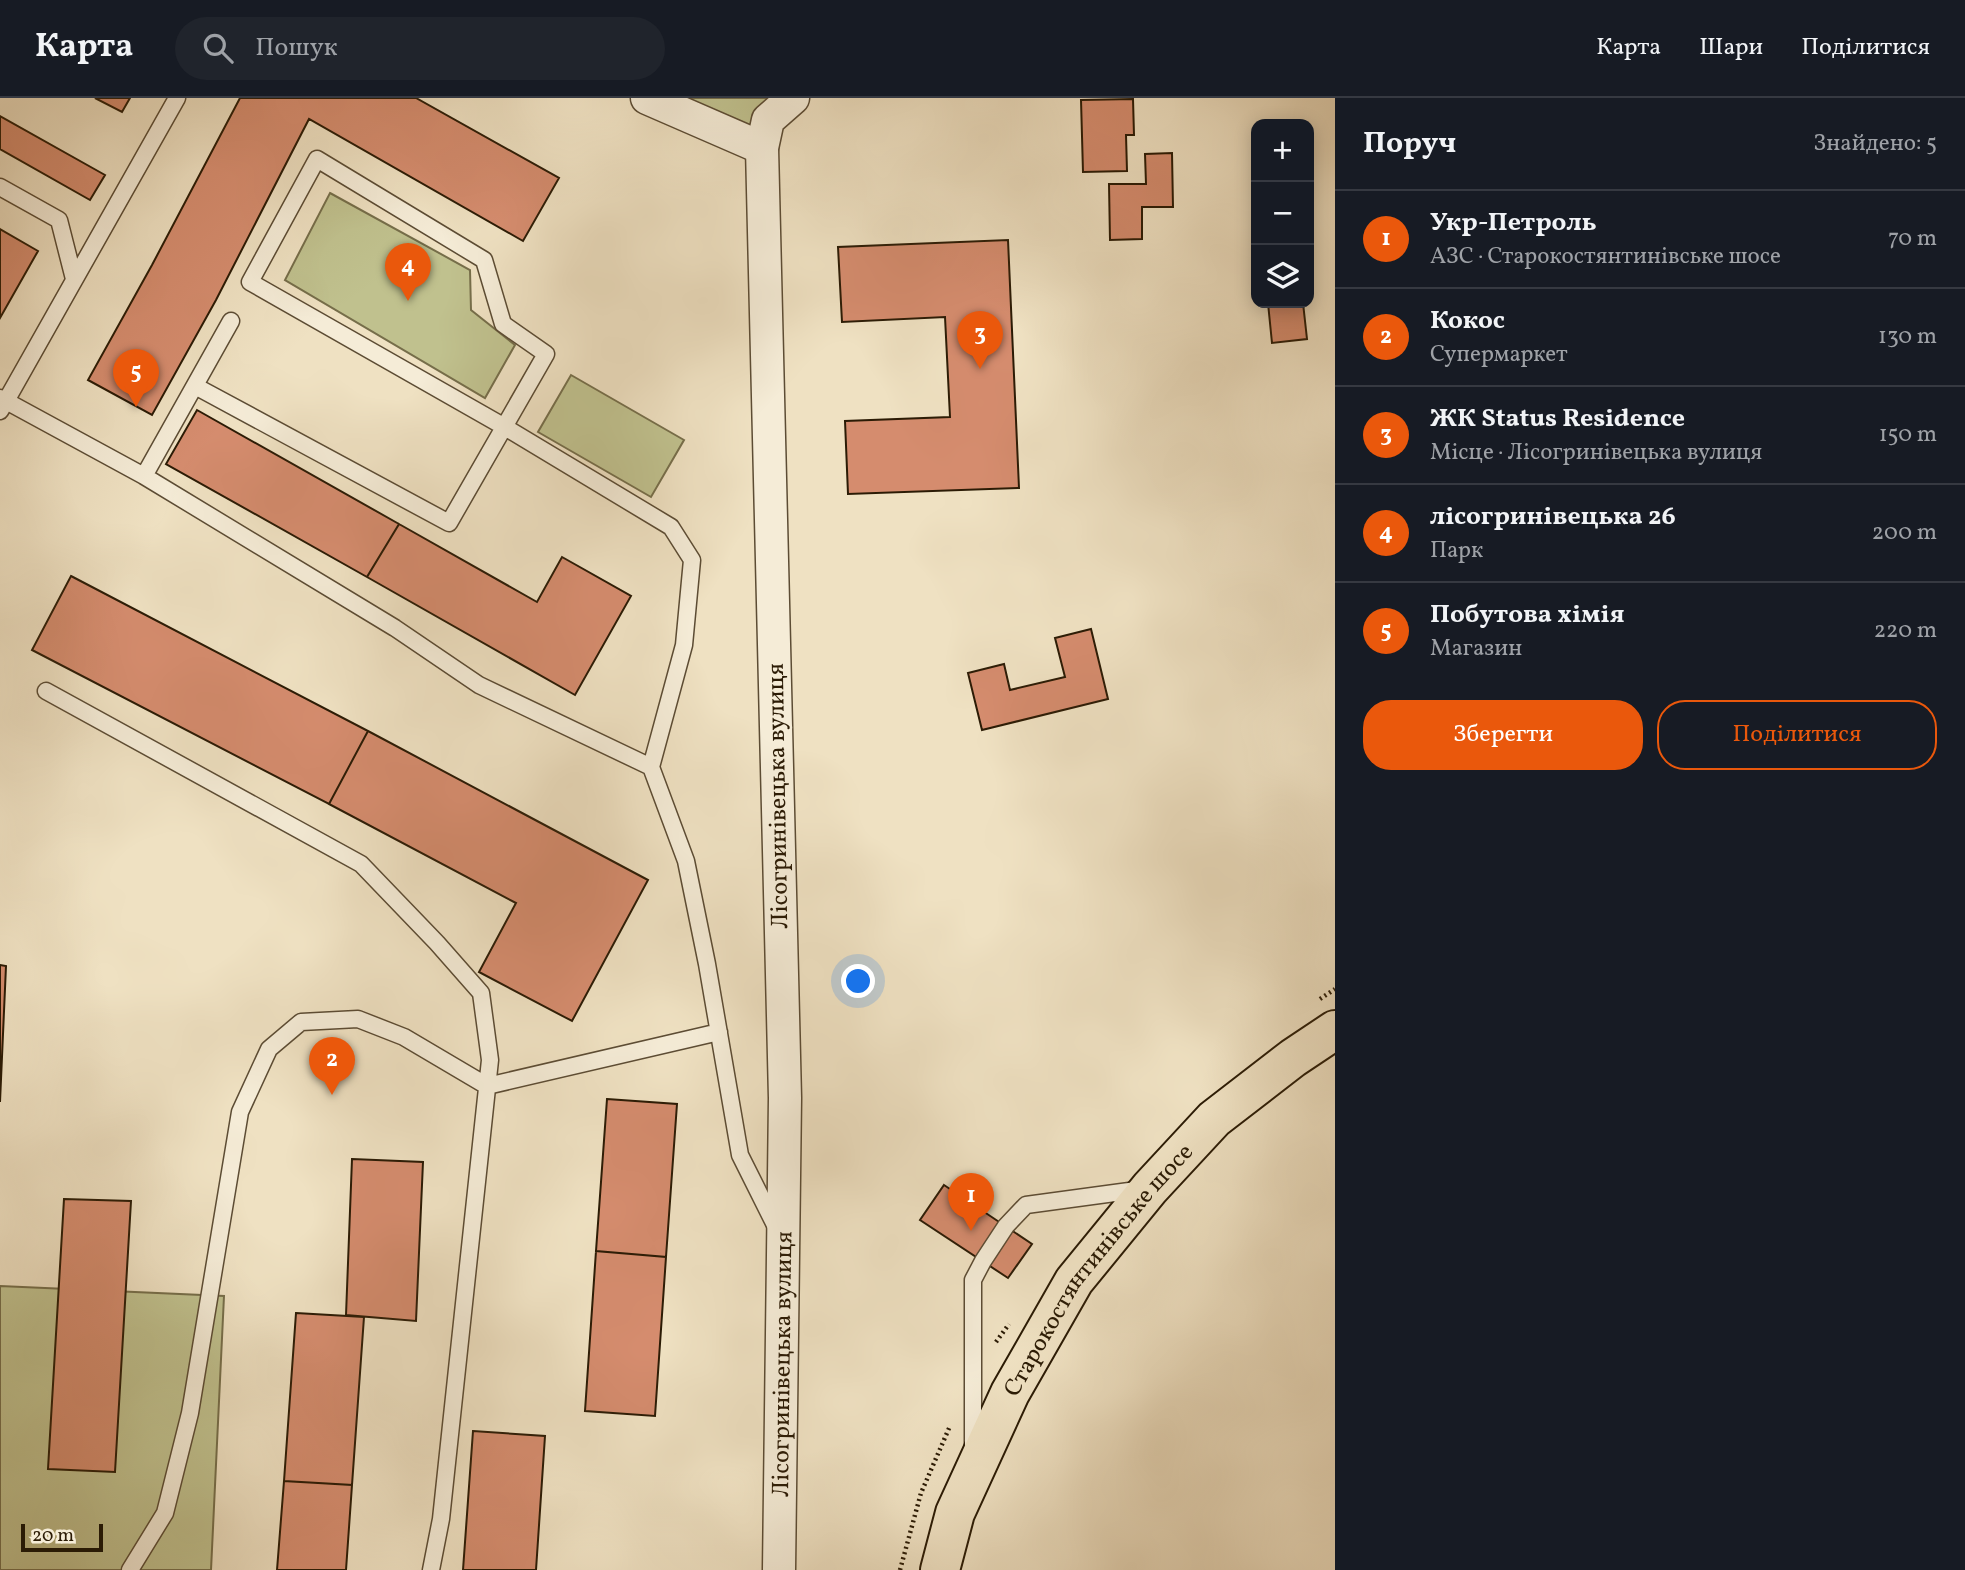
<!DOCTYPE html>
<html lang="uk">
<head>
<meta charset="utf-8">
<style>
  :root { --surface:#171b24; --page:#20242c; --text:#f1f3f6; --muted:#9ea1a6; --line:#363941; --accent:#ea580c }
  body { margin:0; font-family:Vollkorn,serif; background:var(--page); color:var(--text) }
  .controls { position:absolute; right:21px; top:21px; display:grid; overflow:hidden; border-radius:14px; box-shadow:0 4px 18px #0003 }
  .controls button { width:63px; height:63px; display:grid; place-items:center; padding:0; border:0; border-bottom:2px solid var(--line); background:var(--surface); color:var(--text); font:35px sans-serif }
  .scale { position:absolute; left:21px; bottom:18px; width:82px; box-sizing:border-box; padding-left:7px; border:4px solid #2b1b05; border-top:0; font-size:19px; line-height:24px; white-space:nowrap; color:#2b1b05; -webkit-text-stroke:5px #f5ecd7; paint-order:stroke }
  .you { position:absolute; left:859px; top:884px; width:24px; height:24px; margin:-18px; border:5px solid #fff; border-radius:50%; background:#1a73e8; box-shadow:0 0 0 10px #1a73e833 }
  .badge { display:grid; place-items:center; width:46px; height:46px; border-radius:50%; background:var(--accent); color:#fff; font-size:23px; font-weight:700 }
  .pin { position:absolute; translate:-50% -58px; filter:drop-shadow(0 2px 4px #0008) }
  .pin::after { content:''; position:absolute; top:37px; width:24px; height:21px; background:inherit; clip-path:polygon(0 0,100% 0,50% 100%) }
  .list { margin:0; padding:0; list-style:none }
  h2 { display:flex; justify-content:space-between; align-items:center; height:91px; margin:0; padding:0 28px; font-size:30px }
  h2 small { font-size:23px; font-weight:400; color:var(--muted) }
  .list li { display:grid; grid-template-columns:46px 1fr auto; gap:21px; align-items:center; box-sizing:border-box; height:98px; padding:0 28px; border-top:2px solid var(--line) }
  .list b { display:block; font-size:26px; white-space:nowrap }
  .list p { margin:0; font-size:23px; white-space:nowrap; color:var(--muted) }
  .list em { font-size:23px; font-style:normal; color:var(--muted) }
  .actions { display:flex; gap:14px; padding:21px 28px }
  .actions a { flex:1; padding:16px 0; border:2px solid var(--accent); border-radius:28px; text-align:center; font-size:24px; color:var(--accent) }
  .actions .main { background:var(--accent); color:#fff }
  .icon { flex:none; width:38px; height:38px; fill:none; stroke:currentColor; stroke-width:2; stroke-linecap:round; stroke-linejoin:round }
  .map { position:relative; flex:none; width:1335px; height:1472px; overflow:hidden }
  header { display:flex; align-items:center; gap:42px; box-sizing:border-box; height:98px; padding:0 35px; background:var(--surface); border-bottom:2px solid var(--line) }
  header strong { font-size:33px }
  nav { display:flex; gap:38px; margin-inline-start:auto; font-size:24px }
  .search { width:490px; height:63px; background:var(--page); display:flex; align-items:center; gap:18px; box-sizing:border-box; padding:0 24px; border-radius:38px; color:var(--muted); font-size:26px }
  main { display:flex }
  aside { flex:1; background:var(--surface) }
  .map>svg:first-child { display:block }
  .green { fill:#c0c18e; stroke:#766e4a; stroke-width:2 }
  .building { fill:#d58c6e; stroke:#2b1b05; stroke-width:2 }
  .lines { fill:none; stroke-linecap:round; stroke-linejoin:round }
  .lane-casing { stroke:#5c4c34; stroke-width:19 }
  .street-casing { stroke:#5c4c34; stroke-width:35 }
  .primary-casing { stroke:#2b1b05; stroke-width:42 }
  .path { stroke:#2b1b05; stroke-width:4.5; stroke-dasharray:2 3.5; stroke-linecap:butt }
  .lane { stroke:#f5ecd7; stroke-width:16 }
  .street { stroke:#f5ecd7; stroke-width:32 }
  .primary { stroke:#efe1c2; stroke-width:38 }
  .labels { text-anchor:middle; stroke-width:5; stroke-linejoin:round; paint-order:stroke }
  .street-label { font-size:24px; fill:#2b1b05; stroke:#f5ecd7 }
</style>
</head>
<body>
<header>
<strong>Карта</strong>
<div class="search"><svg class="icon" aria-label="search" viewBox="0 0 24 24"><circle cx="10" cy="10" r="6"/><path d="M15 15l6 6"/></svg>Пошук</div>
<nav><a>Карта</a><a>Шари</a><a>Поділитися</a></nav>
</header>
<main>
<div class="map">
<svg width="1335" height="1472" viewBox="0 0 1335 1472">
  <rect width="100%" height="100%" fill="#efe1c2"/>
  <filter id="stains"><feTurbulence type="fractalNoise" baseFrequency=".00286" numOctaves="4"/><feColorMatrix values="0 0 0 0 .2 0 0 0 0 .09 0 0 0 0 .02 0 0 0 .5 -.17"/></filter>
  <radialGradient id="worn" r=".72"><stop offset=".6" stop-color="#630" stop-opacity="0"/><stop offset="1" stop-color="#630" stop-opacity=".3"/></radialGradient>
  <path class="green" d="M647,0H793L762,50Z
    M330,95L470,172L471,212L515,247L485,300L285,182Z
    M571,277L684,342L651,399L538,334Z
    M0,1188L224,1198L211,1472H0Z"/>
  <path class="building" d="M95,0H130L122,14Z
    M240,0H416L559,80L523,143L309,21L216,202L152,317L88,282L152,167Z
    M1133,1L1134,37H1126L1127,73L1083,74L1081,2Z
    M0,18L105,77L90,102L0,51Z
    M1172,55L1173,109H1142V141L1110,142L1109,86H1146L1145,56Z
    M0,131L38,153L0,220Z
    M1008,142L1019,390L848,396L845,323L950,319L945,219L842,224L838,149Z
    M1268,205H1303L1307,241L1272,245Z
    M197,312L399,426L367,479L166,366Z
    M399,426L537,504L562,459L631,498L575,597L367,479Z
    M71,478L368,633L329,706L32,552Z
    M1091,531L1108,601L982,632L968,575L1004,566L1010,592L1065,579L1055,540Z
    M368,633L648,782L572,923L479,874L516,805L329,706Z
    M0,867L6,868L0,1004Z
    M607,1001L677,1006L666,1159L596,1153Z
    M352,1061L423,1064L416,1223L346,1217Z
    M944,1087L1032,1146L1008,1180L920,1122Z
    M64,1101L131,1103L115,1374L48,1371Z
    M596,1153L666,1159L655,1318L585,1313Z
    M296,1215L364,1219L352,1387L284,1383Z
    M473,1333L545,1338L536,1472H463Z
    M284,1383L352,1387L346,1472H277Z"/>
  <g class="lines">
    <g class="lane-casing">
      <path id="lane" d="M0,89L59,122L74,181
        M195,288L449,425L546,256L503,226L484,162L317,61L250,184L503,328L671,429L692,462L684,547L651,669
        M0,300L6,303L177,0
        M0,313L6,303L144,378L231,223
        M144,378L395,530L479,587L651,669L686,763L707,866L740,1057L777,1131
        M46,593L361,766L437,845L481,895L490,962L441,1421L431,1472
        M973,1348V1182L983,1163L1006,1128L1026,1107L1144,1091
        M130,1472L165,1415L190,1315L240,1014L269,951L301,924L358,921L404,939L487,988L719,934"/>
    </g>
    <g class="street-casing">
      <g id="street">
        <path d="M647,0L762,50"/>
        <path id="s1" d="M779,1472L785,1000L762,50L768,22L793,0"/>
      </g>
    </g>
    <g class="primary-casing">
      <g id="primary">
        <path id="s2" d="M940,1472L955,1415L1010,1295L1074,1183L1150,1090L1214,1021L1293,960L1335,932"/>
      </g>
    </g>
    <path class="path" d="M1320,901L1335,891
      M996,1244L1009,1226
      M900,1472L921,1395L950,1328"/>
    <use href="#lane" class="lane"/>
    <use href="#street" class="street"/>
    <use href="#primary" class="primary"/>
  </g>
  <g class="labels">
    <g class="street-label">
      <text transform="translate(777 698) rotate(-91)" y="8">Лісогринівецька вулиця</text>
      <text dy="8" stroke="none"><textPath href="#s2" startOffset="343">Старокостянтинівське шосе</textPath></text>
      <text dy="8" stroke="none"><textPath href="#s1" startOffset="206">Лісогринівецька вулиця</textPath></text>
    </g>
  </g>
  <rect width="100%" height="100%" filter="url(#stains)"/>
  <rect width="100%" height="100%" fill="url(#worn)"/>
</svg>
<div class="controls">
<button>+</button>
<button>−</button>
<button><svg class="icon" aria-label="layers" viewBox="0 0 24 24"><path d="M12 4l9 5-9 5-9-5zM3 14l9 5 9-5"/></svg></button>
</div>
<div class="scale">20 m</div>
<div class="you"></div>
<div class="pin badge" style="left:971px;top:1133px">1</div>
<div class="pin badge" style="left:332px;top:997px">2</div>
<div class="pin badge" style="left:980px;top:271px">3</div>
<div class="pin badge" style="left:408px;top:203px">4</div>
<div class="pin badge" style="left:136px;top:309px">5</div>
</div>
<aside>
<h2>Поруч<small>Знайдено: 5</small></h2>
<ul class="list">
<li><span class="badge">1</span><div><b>Укр-Петроль</b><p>АЗС · Старокостянтинівське шосе</p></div><em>70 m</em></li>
<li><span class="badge">2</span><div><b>Кокос</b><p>Супермаркет</p></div><em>130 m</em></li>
<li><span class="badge">3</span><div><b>ЖК Status Residence</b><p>Місце · Лісогринівецька вулиця</p></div><em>150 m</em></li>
<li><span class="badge">4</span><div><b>лісогринівецька 26</b><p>Парк</p></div><em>200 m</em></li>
<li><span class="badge">5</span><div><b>Побутова хімія</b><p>Магазин</p></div><em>220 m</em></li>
</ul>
<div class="actions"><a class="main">Зберегти</a><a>Поділитися</a></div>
</aside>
</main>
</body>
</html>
